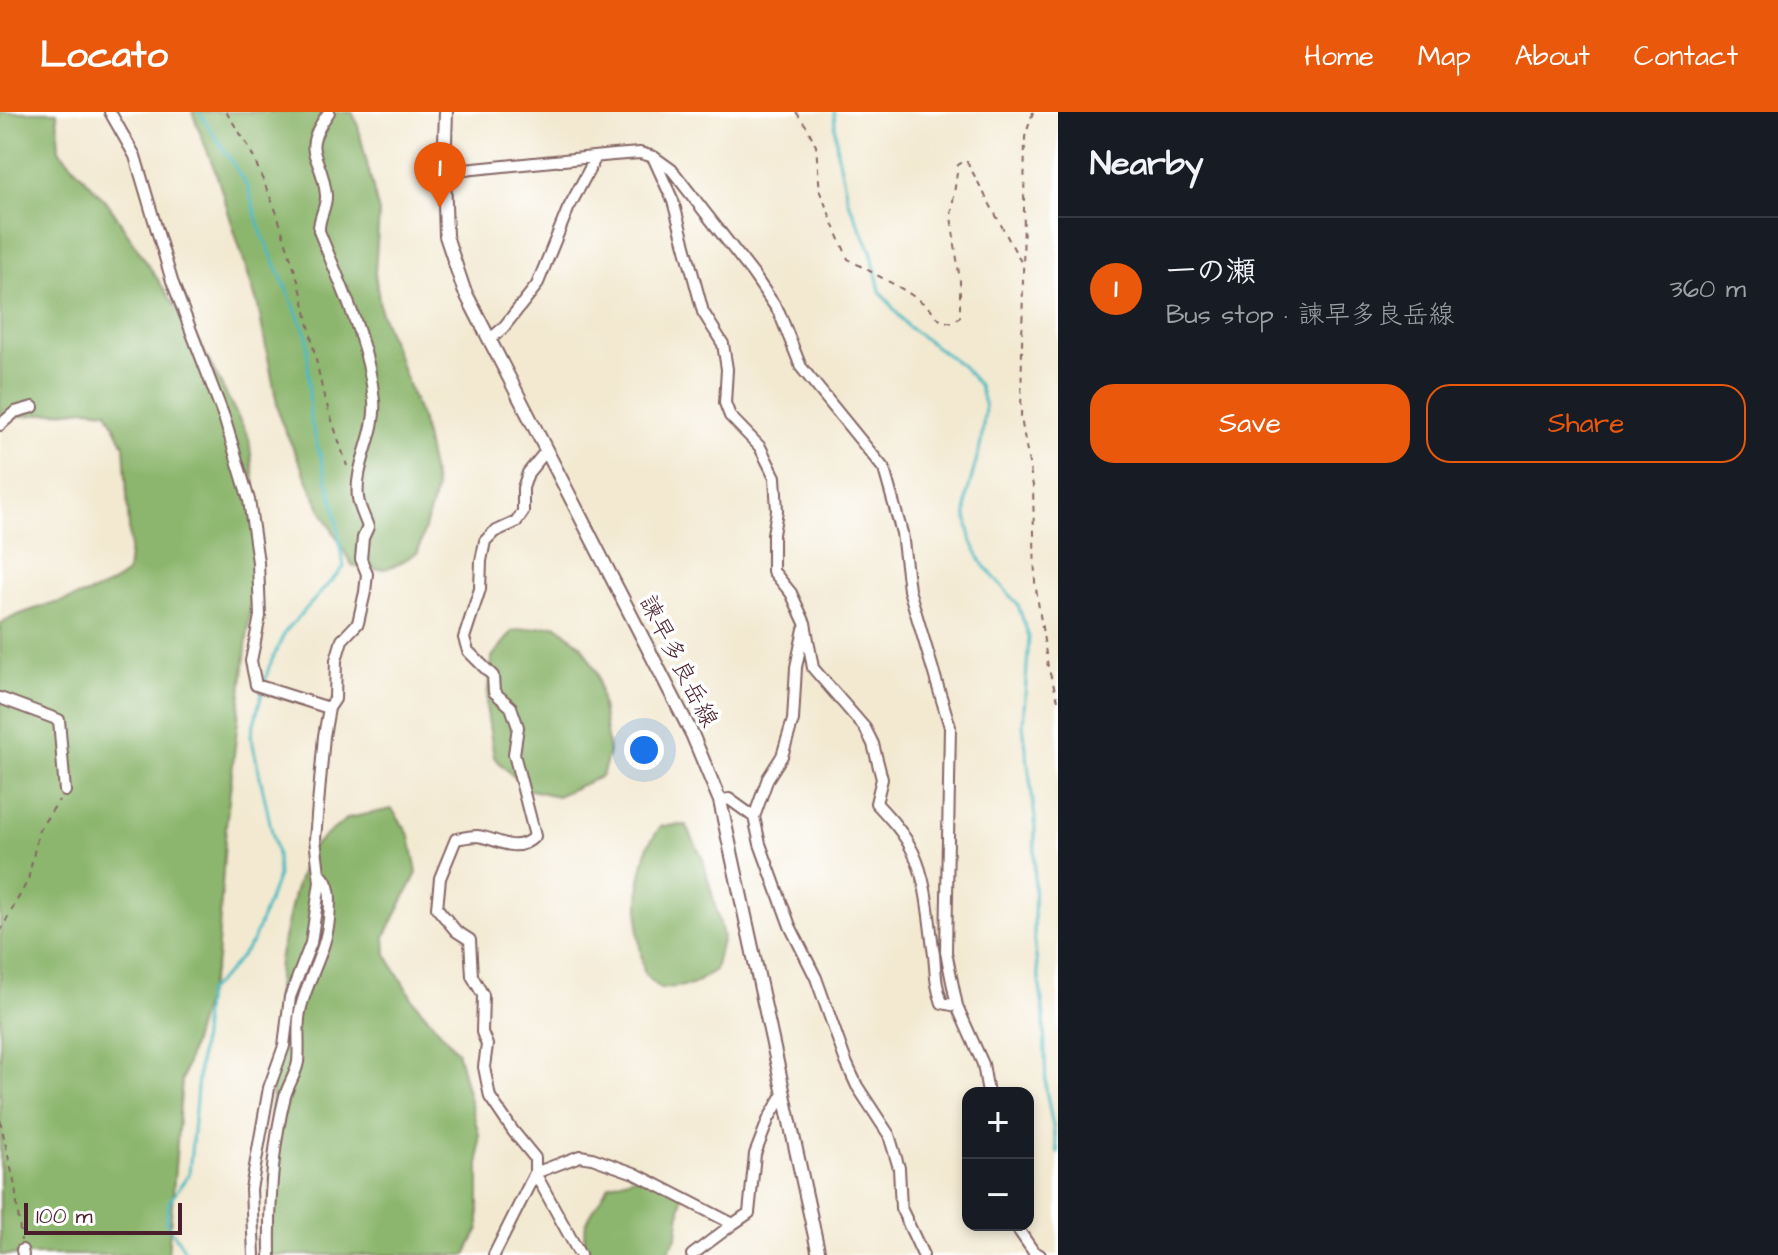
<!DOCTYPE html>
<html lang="en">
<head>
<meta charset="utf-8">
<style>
  :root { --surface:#171b24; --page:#242831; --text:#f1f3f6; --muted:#9ea1a6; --line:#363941; --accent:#ea580c }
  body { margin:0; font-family:"Architects Daughter","Klee One",sans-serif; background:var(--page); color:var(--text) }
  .controls { position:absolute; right:24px; bottom:24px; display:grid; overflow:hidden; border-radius:16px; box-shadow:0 4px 12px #0003 }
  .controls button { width:72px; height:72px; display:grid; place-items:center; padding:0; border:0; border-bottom:2px solid var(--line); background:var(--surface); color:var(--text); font:40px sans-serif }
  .scale { position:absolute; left:24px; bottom:20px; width:158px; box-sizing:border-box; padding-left:8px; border:4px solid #4a1f2b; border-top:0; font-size:22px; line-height:28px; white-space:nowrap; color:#4a1f2b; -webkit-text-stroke:6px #fff; paint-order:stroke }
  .you { position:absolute; left:644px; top:638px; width:28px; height:28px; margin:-20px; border:6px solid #fff; border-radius:50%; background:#1a73e8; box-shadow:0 0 0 12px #1a73e833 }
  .badge { display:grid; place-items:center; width:52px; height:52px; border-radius:50%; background:var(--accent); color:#fff; font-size:26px; font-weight:700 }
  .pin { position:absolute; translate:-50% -66px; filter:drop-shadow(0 2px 4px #0008) }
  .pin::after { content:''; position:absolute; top:42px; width:28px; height:24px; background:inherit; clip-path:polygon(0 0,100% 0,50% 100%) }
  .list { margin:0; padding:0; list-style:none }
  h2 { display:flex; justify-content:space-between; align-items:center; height:104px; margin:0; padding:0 32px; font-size:34px }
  h2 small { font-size:26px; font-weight:400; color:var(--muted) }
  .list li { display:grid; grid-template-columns:52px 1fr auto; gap:24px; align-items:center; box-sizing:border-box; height:144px; padding:0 32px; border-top:2px solid var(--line) }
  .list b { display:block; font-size:30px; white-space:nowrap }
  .list p { margin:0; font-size:26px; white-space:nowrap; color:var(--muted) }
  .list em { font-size:26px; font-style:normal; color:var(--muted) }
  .actions { display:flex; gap:16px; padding:24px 32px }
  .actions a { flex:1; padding:18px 0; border:2px solid var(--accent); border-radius:24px; text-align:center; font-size:28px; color:var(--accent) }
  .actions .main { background:var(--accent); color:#fff }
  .map { position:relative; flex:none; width:1058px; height:1143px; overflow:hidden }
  header { display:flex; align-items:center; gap:48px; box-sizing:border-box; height:112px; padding:0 40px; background:var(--accent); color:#fff }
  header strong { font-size:38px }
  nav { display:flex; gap:44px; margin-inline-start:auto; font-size:28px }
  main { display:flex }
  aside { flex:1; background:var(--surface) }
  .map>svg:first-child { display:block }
  .forest { fill:#8cb66d; stroke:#6b6a4c; stroke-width:2 }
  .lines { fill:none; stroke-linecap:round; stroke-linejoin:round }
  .stream { stroke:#4ab9c1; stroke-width:3 }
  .minor-casing { stroke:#856665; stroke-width:14 }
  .major-casing { stroke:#856665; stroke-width:16 }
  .path { stroke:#856665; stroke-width:2; stroke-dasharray:6 6; stroke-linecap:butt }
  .minor { stroke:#fff; stroke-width:10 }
  .major { stroke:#fff; stroke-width:12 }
  .labels { text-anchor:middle; stroke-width:7; stroke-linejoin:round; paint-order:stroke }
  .street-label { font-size:24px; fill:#4a1f2b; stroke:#fff }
</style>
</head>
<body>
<header>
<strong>Locato</strong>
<nav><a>Home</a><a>Map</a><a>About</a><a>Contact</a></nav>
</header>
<main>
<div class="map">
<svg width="1058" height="1143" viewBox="0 0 1058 1143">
  <rect width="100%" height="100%" fill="#fff"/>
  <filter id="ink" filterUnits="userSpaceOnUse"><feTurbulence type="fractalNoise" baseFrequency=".0125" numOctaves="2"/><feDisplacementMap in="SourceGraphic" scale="16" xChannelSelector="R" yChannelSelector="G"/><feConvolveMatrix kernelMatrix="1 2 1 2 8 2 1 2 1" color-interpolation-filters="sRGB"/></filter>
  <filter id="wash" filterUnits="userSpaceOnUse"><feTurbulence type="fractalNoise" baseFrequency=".006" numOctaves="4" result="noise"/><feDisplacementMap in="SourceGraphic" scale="32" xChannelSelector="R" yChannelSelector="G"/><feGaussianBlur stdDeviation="1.8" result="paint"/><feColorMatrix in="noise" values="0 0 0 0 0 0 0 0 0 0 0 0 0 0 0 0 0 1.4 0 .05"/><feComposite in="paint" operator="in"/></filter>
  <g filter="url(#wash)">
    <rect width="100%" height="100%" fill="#f3e9d1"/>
    <path class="forest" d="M0,0H57L59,38L109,93L200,232L249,326L258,402L250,500L226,714L217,848L182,968L168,1143H0V512C40,488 90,491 127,461L130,433L124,333L107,299L86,297L0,307Z
      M192,0H352L357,10L379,101L375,161L381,201L422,309L436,378L418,440C391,457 384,462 352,453L320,396L280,307L258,194L216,61Z
      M556,513L582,534L597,561L609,640L602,664L557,684L526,677L494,645L486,594L492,545L513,519Z
      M392,697L410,724L417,761L385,824L386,842L413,888L457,939L479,1023V1116L466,1143H269L272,964L279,848L294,782L309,737L348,706Z
      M686,713L703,747L723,824L715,858L692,873L660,877L644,861L638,821L640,768L648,733L661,714Z
      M649,1060L682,1082L677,1124L666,1143H583L586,1110L609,1073Z"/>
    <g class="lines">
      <path class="stream" d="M834,0L837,39L848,89L871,139L880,179L907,214L961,253L979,273L985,295L981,331L967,383L966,404L972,430L981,450L1018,493L1029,525L1023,613L1035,706L1034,830L1044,904L1046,978L1058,1041
        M188,1143L166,1110L169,1090L189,1062L206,881L230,858L253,829L278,764L277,743L251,623L269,555L285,520L344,455L334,393L310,307L307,224L259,115L248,75L199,0"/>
    </g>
  </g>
  <g filter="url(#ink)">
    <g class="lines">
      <g class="minor-casing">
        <path id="minor" d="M110,0L135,44L172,169L224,305L249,388L258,450L260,504L251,549L256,573L329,596
          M654,47L673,89L703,200L723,232L727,257L725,291L730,304L760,335L775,365L777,399L773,422V459L791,481L805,511L813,556L865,616L873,632L882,667L876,691C890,706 904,721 913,740C928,771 929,810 934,843C936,863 935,871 942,891L957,894
          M444,60L613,43L640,41L654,45L672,58L753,162L779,200L801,255L884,357L902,421L909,478L950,615L946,840L957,894L983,952L988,981
          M489,228L503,216L537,173L568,97L596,45
          M0,313L15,300L33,295
          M546,339L528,361L523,376V400L516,410L494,420L485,429L481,449L480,477L464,526L468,539L493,564L494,580L511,595L518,615L514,642L535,724C515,744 498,726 477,724C470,724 462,726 456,727L440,766L437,796L456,819L470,828L472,864L483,883L482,920L487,933L484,955L490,985L513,1019L535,1046V1061L580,1143
          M0,586L59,608L65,679
          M720,689L729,687L754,705L768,666L782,644L793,608L796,555L804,517
          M754,705L760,732L790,814L816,866L846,950L857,974L889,1023L899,1056L901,1096L923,1143
          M1015,1113L1033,1139L1040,1143
          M22,1138L23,1143
          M254,1143L251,1077L269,976L284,934L290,885L311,831L320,770L315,727L324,624L329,596L335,587L336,548L342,528L358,511L365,480L367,462L361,447L363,426L368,415C365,406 359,395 358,386C354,353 377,322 374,289C369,230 341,174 319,119C318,106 327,95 326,83C322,39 298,44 329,0
          M270,1143C269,1090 272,1036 285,984C288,973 296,962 298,950C300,931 296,913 301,895C309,864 326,839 329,807C330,791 333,773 320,762
          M494,1143L535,1061L580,1044L592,1046L634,1061L733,1112L749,1101L755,1042L769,1006L784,981
          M692,1143L733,1112"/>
      </g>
      <g class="major-casing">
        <path id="major" d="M446,0L444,60L446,124L464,178L692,622L720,689L819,1143"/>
      </g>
      <path class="path" d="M226,0L249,35L276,99L303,185L323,281L347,354
        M796,0L807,15L816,34L820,80L848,147L904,178L926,193L941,209L953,211L960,205V169L951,104L958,53L966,48L1021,150
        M1033,0L1025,25L1021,306L1033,374L1035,470L1048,555L1058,588
        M1058,695V721
        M0,820L28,768L39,718L59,688
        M0,1008L15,1074L21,1129"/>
      <use href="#minor" class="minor"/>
      <use href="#major" class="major"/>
    </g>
  </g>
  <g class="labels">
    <g class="street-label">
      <text transform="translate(679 549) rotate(63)" y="8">諫早多良岳線</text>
    </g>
  </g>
</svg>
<div class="controls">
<button>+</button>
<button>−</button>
</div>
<div class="scale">100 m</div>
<div class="you"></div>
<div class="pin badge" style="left:440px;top:96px">1</div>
</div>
<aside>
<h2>Nearby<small></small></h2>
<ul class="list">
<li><span class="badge">1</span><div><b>一の瀬</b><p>Bus stop · 諫早多良岳線</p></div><em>360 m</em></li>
</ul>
<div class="actions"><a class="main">Save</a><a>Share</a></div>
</aside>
</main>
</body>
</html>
